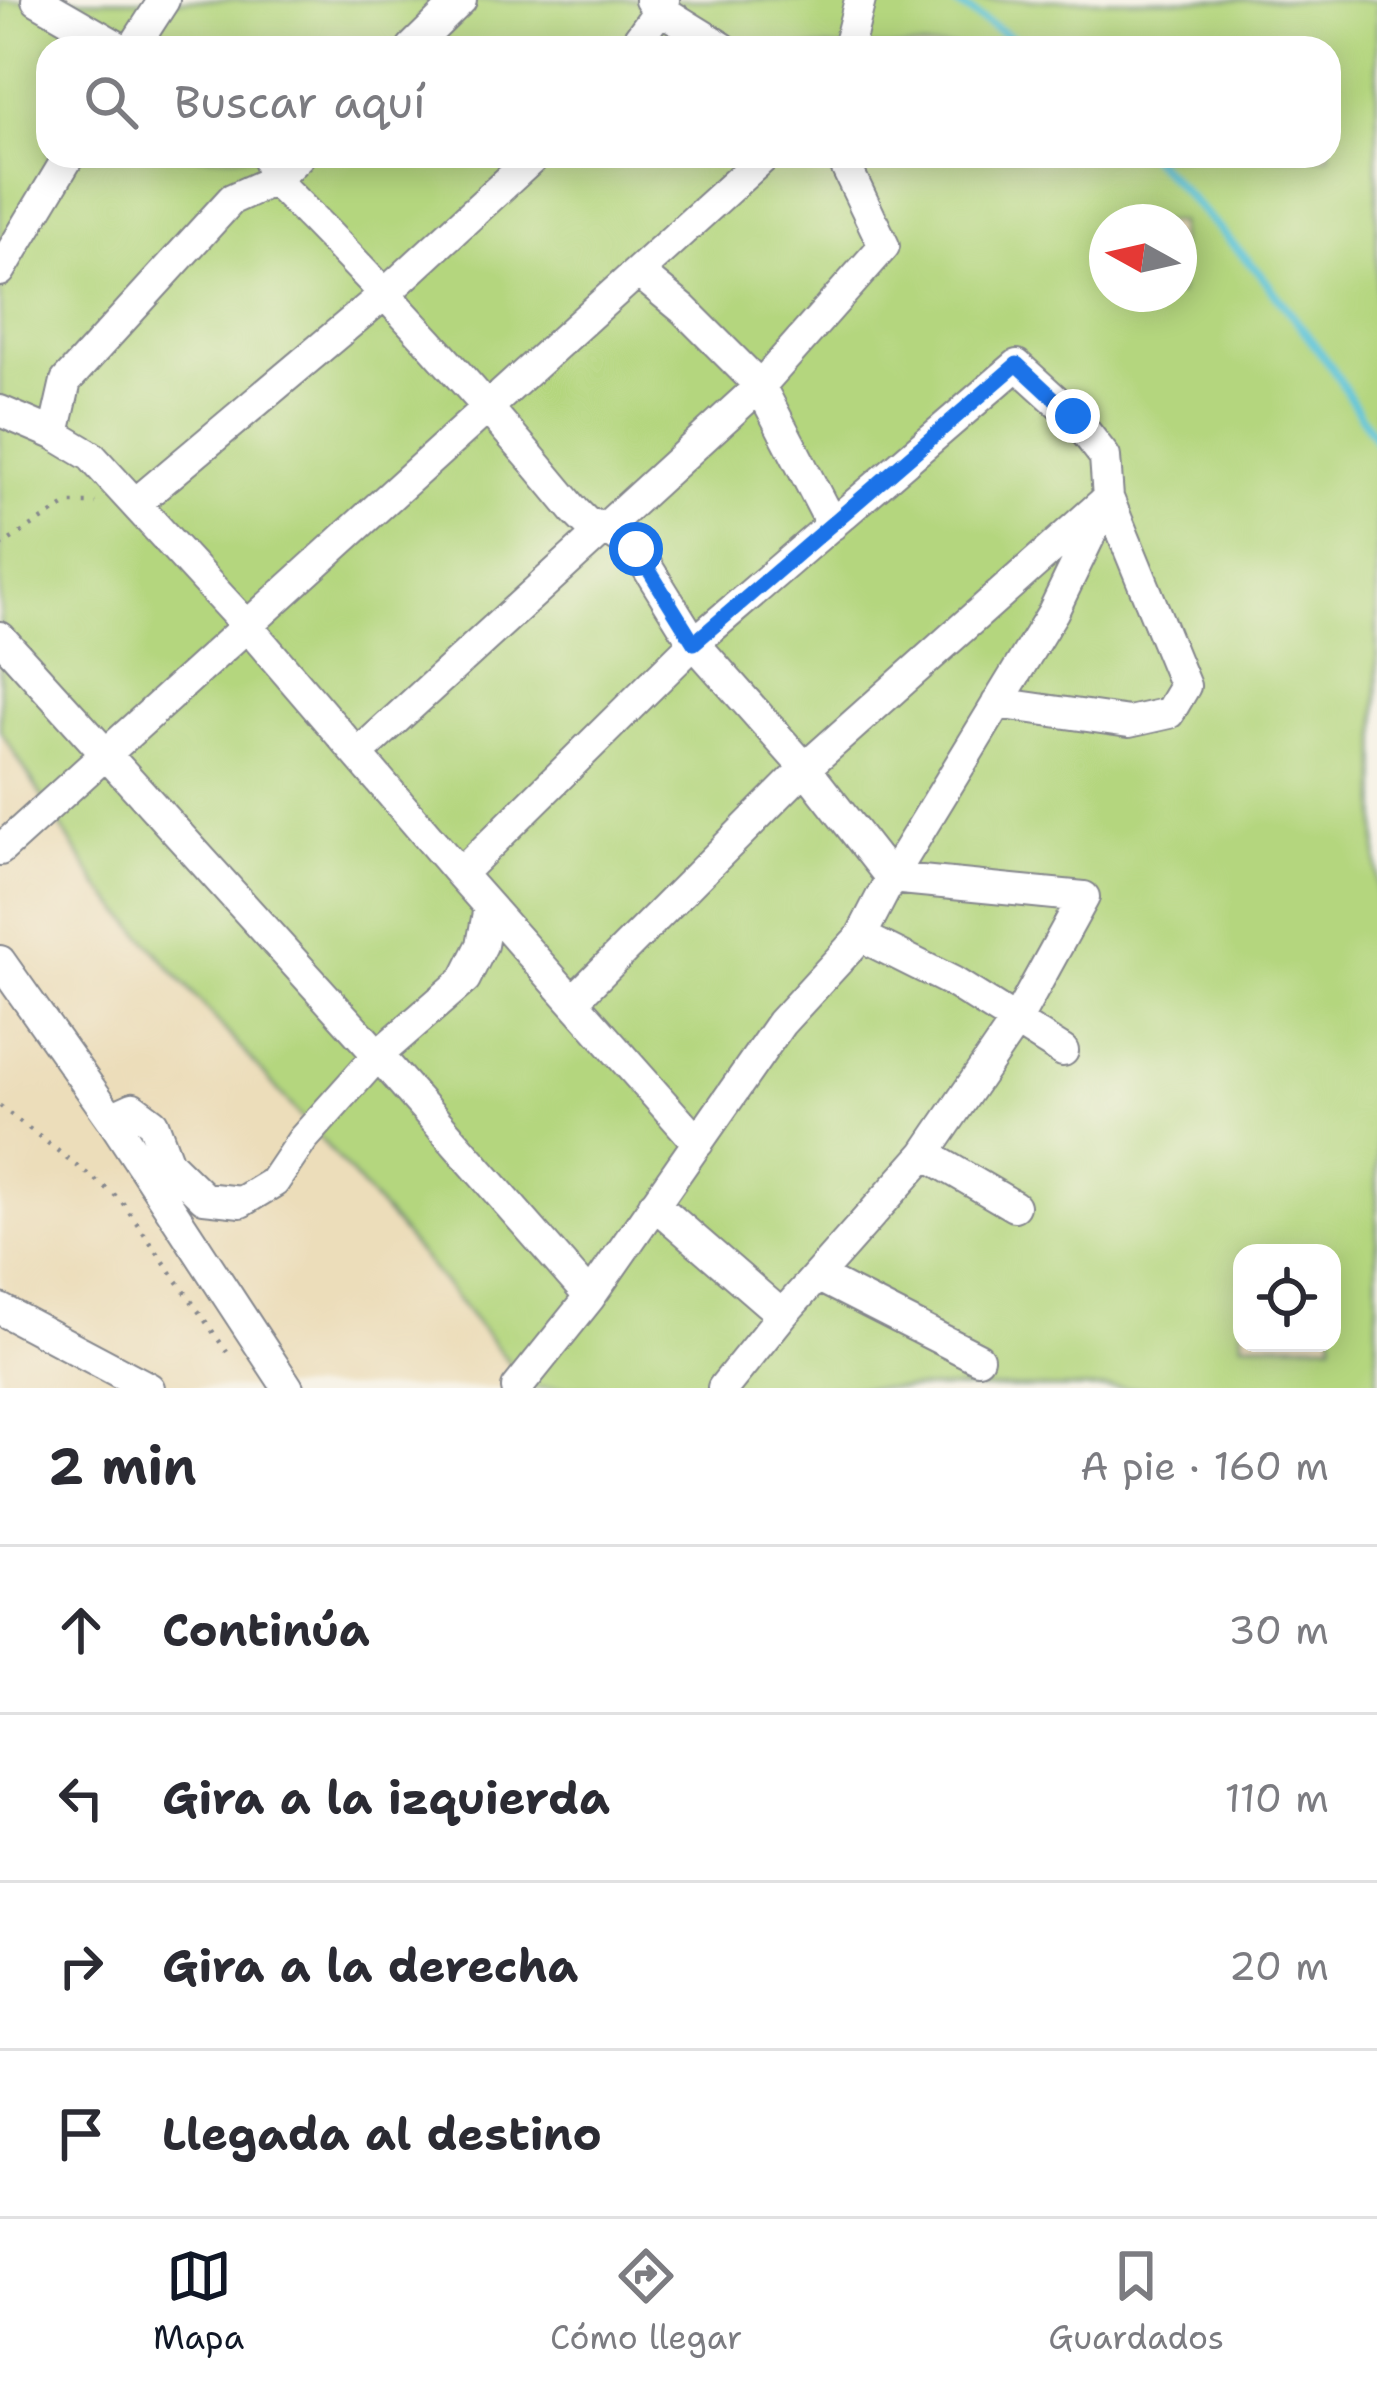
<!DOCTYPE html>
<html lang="es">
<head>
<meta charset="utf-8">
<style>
  :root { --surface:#fff; --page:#f7f7f7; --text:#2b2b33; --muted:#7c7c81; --line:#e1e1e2; --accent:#111827 }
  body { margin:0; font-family:"Shantell Sans",sans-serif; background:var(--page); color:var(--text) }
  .controls { position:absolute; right:36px; bottom:36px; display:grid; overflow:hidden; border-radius:24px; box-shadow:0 6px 30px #0003 }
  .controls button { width:108px; height:108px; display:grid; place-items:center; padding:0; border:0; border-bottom:3px solid var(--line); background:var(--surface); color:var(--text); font:60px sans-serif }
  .compass { position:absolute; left:1089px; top:204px; width:108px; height:108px; border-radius:50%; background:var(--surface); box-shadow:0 6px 30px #0003; rotate:278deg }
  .stop { position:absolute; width:36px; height:36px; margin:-27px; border:9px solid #1a73e8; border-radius:50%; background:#fff }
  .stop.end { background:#1a73e8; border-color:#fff; box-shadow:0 3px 12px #0008 }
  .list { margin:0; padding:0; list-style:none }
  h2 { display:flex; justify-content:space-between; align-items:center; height:156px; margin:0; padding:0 48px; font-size:51px }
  h2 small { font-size:39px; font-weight:400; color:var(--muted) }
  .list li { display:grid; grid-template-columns:78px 1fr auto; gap:36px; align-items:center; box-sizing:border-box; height:168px; padding:0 48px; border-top:3px solid var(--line) }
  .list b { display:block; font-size:45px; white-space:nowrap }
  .list em { font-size:39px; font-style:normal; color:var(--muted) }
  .icon { flex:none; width:66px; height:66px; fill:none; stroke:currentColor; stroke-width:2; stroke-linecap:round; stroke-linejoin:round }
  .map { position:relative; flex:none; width:1377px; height:1388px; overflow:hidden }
  .search { position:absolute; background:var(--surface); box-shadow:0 6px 30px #0003; left:36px; right:36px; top:36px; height:132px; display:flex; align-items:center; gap:30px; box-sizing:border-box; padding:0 42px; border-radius:36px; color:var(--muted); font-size:45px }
  .sheet { height:828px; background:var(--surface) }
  nav { display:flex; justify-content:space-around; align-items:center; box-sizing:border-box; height:168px; border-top:3px solid var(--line); background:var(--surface); font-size:33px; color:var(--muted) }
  nav a { display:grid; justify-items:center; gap:6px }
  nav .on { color:var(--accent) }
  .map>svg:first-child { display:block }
  .green { fill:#b4d67e; stroke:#68826e; stroke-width:3; fill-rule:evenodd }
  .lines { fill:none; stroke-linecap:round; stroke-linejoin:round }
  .stream { stroke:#5dc4da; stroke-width:8 }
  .street-casing { stroke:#84868c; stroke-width:34 }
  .path { stroke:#84868c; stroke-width:4.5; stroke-dasharray:3 9; stroke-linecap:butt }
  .street { stroke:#fff; stroke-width:30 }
  .route { stroke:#1a73e8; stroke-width:15 }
</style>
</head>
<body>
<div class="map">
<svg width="1377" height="1388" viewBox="0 0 1377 1388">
  <rect width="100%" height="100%" fill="#f7f3e8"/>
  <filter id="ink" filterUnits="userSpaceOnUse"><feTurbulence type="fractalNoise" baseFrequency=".00833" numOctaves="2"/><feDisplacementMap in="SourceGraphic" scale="24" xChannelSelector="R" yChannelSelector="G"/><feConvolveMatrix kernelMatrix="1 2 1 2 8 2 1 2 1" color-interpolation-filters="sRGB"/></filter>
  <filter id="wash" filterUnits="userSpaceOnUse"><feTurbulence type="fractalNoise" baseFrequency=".004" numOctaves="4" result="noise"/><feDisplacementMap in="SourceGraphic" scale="48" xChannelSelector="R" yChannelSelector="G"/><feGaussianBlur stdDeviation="2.7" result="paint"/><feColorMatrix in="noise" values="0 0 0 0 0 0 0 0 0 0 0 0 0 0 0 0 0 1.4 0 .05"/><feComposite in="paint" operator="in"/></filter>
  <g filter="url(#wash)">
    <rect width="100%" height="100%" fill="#ecddba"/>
    <path class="green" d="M0,0H1377V1388H530L396,1225L98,885L0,730ZM48,48H1329V156H48ZM1107,222H1179V294H1107ZM1242,1253H1332V1343H1242Z"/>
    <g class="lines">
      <path class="stream" d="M951,0L1028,48
        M1150,156L1259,272L1330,365L1377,442"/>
    </g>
  </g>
  <g filter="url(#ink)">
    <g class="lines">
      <g class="street-casing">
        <path id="street" d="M37,0L120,48
          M664,0L660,9L723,48
          M133,48L164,0
          M412,48L461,0
          M632,48L660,9L650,0
          M848,48L860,0
          M267,156L274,180C381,286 480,395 575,511L587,523L603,527L636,549L694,643L805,768L891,878L1084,897L1016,1021L925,1154L782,1315L723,1388
          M0,271L69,156
          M638,272L683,309L760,386L832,525
          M0,411L54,434L91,456L248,627L460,874L698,1143
          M54,434L66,381L232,199L274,180L299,156
          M136,503L387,292L535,156
          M0,637L378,1055L590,1297
          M359,753L760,386L884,246L841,156
          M0,850L765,156
          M460,874L694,643L1017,365L1073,416L1105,457L1108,498L1053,612L891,878L861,936L781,1023L590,1297L517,1388
          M861,936L953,982L1063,1051
          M0,961L111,1118L288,1388
          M573,1001L805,768L1108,498L1185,686L1169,713L1129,722L997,703
          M111,1118L133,1108L153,1123L168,1163L204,1198L241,1202L274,1182L303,1139L378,1055L465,979L482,945L489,907
          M925,1154L1014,1206
          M654,1204L782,1315
          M817,1276L978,1358
          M0,1309L149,1388"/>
      </g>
      <path class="path" d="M0,546L69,503H96
        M0,1106L120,1199L227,1352"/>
      <use href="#street" class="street"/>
    </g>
  </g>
  <g class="lines" filter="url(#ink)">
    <path class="route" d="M636,549L694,643L1017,364L1073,416"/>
  </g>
</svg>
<div class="controls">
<button><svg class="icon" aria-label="locate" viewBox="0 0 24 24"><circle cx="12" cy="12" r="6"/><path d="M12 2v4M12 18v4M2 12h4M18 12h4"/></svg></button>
</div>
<svg class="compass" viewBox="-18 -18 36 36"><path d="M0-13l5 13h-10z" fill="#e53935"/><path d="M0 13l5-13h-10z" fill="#7c7c81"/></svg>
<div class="stop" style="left:636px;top:549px"></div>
<div class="stop end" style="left:1073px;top:416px"></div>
<div class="search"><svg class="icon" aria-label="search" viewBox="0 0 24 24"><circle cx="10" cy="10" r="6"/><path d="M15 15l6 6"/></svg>Buscar aquí</div>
</div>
<section class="sheet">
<h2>2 min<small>A pie · 160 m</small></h2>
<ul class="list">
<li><svg class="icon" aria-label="ahead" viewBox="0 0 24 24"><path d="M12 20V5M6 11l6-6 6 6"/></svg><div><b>Continúa</b></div><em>30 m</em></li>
<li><svg class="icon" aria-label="left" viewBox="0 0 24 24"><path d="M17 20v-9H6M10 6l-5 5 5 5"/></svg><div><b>Gira a la izquierda</b></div><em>110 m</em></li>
<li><svg class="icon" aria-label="right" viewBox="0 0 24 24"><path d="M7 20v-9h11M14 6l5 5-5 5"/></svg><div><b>Gira a la derecha</b></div><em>20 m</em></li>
<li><svg class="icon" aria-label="arrive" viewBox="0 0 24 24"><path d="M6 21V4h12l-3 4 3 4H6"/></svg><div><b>Llegada al destino</b></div></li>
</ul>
</section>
<nav>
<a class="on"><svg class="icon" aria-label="map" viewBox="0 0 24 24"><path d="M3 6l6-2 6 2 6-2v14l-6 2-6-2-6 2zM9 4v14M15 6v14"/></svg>Mapa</a>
<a><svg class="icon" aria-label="directions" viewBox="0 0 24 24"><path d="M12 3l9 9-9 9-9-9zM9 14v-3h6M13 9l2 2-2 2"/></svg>Cómo llegar</a>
<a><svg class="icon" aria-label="saved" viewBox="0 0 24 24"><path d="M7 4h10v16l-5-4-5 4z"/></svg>Guardados</a>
</nav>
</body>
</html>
